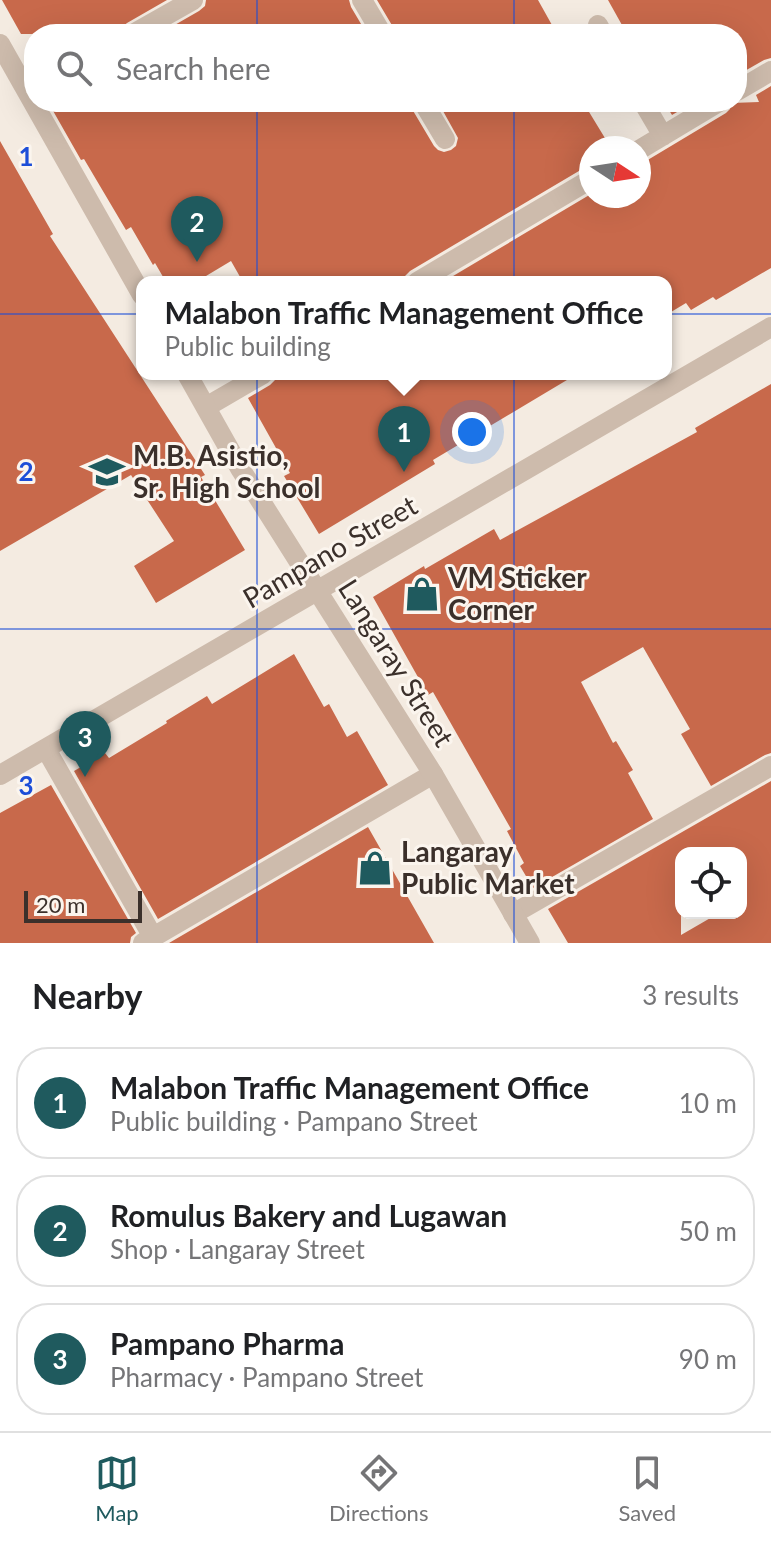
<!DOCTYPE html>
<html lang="en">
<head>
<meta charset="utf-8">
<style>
  :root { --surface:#fff; --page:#f6f6f6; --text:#202124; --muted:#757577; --line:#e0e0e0; --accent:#1f5a5e }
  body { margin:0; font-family:Lato,sans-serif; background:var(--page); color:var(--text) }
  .controls { position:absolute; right:24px; bottom:24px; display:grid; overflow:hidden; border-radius:16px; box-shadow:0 8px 32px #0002 }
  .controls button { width:72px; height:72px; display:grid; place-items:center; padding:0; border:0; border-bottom:2px solid var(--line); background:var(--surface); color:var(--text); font:40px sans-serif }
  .compass { position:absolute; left:579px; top:136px; width:72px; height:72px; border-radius:50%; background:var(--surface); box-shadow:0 8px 32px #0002; rotate:102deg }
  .scale { position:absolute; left:24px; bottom:20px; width:118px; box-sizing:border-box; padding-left:8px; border:4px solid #3b302b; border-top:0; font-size:22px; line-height:28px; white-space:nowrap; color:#3b302b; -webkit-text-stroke:6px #fbf5ee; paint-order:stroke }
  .you { position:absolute; left:472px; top:432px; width:28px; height:28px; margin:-20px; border:6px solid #fff; border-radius:50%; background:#1a73e8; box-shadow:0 0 0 12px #1a73e833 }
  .badge { display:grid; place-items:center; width:52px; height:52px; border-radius:50%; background:var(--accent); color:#fff; font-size:26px; font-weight:700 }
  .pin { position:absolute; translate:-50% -66px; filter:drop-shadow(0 2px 4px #0008) }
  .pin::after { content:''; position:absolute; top:42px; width:28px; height:24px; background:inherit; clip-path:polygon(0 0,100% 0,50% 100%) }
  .popup { position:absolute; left:136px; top:276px; width:536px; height:104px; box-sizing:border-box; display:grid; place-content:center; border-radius:16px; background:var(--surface); filter:drop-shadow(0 2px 6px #0005); font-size:26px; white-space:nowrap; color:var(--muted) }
  .popup b { font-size:30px; color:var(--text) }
  .popup::after { content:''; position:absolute; left:50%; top:100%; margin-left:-16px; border:16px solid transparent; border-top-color:var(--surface) }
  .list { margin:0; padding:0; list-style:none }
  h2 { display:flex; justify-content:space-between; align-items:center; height:104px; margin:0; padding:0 32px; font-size:34px }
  h2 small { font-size:26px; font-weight:400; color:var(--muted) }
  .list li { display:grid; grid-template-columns:52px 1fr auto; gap:24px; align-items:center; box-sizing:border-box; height:112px; margin:0 16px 16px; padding:0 16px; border:2px solid var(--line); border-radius:32px }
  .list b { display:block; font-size:30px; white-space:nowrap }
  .list p { margin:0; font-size:26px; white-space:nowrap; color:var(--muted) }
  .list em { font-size:26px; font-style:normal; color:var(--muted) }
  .icon { flex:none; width:44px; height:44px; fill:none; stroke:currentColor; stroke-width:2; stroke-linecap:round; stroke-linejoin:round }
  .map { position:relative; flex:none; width:771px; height:943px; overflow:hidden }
  .search { position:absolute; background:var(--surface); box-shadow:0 8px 32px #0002; left:24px; right:24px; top:24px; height:88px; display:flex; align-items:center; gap:20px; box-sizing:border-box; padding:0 28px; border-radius:32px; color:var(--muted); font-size:30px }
  .sheet { height:488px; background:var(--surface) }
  nav { display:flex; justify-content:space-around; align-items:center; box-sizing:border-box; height:112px; border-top:2px solid var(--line); background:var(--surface); font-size:22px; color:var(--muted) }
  nav a { display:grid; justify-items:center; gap:4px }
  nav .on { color:var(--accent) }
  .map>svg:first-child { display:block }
  .building { fill:#c8694b; fill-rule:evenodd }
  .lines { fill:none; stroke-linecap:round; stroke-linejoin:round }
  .minor { stroke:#cdbbac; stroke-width:20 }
  .tertiary { stroke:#cdbbac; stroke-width:20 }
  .grid { fill:none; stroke:#1d4ed8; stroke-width:2; stroke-opacity:0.55 }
  .labels { text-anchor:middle; stroke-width:6; stroke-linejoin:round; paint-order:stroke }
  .poi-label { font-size:28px; font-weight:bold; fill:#3b302b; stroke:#fbf5ee; text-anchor:start }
  .street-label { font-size:28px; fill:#3b302b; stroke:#fbf5ee }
  .grid-label { font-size:26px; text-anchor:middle; font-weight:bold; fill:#1d4ed8; stroke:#fbf5ee; stroke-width:6; stroke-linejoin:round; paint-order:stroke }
</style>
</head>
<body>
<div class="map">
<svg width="771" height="943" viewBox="0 0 771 943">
  <rect width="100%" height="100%" fill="#f4ebe1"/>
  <path class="building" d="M2,0H167L127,23L121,28L120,34H21Z
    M206,0H349L351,7L367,34H159L199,11L205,6Z
    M377,0H538L557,34H395L393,27Z
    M608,0H771V58L764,60L743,72L737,61V34H627Z
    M771,86V268L716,300L713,297L691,310L686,303L666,315V282H443L591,194V196H639V163L646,161L726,113L730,109L732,103L759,102L756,95Z
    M48,102H410L412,109L434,146L438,150L444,152L451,150L456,146L458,138L438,102H583L611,148H591V166L584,168L410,271L405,276L404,282H243L231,261L196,282H166L155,263L153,265L131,227L126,230L84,159L81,160Z
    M664,102H694L672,115Z
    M0,141L53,234L50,236L205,475L201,477L245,550L156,603L134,566L174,541L131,475L0,551Z
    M276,374H577L433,460L435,464L319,534L284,476L290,473L248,398L270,385L275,380Z
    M771,384V753L765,755L711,786L681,734L690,729L643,647L581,682L613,743L616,741L633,770L628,773L653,819L533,888L520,866L524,863L507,831L511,829L433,692L428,695L373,597L424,566L425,569L494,529L500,540L697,432L695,428Z
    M294,654L324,707L329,704L347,737L357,731L388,785L158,919L74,771L105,753L109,758L167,723L166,721L207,696L212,704Z
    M771,781V943H568L548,909ZM681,853H741V913H719L681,935Z
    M51,785L136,933L131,937L130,943H0V813Z
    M368,827L434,943H169Z"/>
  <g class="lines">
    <path class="minor" d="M362,0L382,34
      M598,25L603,34
      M133,34L193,0
      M737,91L771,71
      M423,102L445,139
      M643,102L663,136
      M639,150L719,102
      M417,282L591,179
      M206,407L263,374
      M46,749L153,937
      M513,914L771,766
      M143,943L433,774"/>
    <path class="tertiary" d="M0,44L142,295
      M187,374L241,470L433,774L530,943
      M0,775L771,327"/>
  </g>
  <path class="grid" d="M257,0V34M514,0V34M257,102V943M514,102V943M0,314H771M0,629H771"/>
  <defs>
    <g id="school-bare" transform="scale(2.76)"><path d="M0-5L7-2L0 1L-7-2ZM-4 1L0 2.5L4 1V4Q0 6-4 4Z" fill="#1f5a5e" stroke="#fbf5ee" stroke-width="2.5" paint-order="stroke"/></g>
    <g id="shop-bare" transform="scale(2.76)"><path d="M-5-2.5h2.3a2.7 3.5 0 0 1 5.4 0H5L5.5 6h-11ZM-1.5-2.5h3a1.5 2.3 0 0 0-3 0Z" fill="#1f5a5e" stroke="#fbf5ee" stroke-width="2.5" paint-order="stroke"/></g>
  </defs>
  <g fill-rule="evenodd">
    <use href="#school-bare" x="107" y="472"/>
    <use href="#shop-bare" x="422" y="594"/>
    <use href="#shop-bare" x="375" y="868"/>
  </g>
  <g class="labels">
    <g class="poi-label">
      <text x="133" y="466">M.B. Asistio,<tspan x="133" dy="32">Sr. High School</tspan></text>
      <text x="448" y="588">VM Sticker<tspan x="448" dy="32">Corner</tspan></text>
      <text x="401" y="862">Langaray<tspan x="401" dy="32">Public Market</tspan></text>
    </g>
    <g class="street-label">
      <text transform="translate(330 552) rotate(-30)" y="10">Pampano Street</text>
      <text transform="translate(396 663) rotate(58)" y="10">Langaray Street</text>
    </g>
  </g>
  <g class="grid-label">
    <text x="26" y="166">1</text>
    <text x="26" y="481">2</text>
    <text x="26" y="795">3</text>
  </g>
</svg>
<div class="controls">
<button><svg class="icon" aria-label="locate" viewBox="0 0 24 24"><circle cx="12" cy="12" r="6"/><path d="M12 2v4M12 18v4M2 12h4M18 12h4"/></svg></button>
</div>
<svg class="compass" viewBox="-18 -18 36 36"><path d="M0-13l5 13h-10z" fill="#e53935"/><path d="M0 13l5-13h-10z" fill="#757577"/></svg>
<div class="scale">20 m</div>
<div class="you"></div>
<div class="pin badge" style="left:404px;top:472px">1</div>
<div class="popup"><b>Malabon Traffic Management Office</b>Public building</div>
<div class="pin badge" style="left:197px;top:262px">2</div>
<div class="pin badge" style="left:85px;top:777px">3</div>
<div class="search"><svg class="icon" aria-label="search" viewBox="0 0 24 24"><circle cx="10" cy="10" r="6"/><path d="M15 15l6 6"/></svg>Search here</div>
</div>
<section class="sheet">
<h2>Nearby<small>3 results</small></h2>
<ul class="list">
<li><span class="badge">1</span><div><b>Malabon Traffic Management Office</b><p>Public building · Pampano Street</p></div><em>10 m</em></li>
<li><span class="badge">2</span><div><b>Romulus Bakery and Lugawan</b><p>Shop · Langaray Street</p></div><em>50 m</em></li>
<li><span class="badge">3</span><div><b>Pampano Pharma</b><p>Pharmacy · Pampano Street</p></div><em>90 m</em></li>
</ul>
</section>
<nav>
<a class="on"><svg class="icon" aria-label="map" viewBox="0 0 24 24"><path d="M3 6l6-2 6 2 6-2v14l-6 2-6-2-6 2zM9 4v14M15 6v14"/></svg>Map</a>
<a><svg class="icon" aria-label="directions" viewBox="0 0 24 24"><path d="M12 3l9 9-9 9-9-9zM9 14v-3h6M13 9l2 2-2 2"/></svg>Directions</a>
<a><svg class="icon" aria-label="saved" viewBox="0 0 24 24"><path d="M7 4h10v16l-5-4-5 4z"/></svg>Saved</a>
</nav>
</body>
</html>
